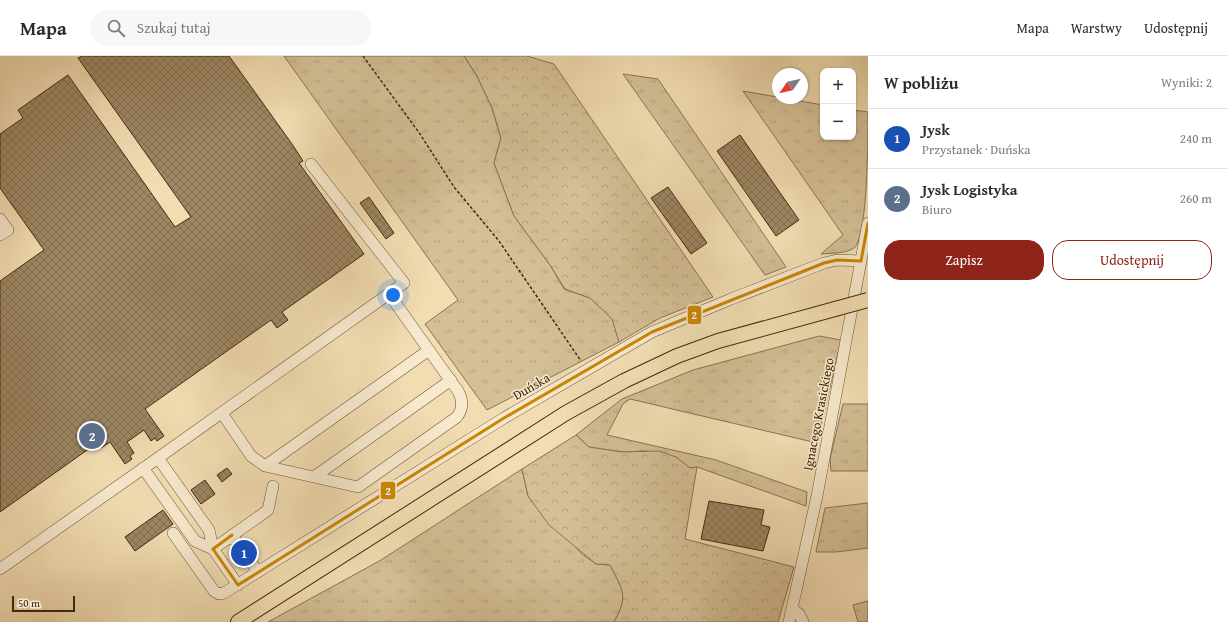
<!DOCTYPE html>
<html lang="pl">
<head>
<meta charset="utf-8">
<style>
  :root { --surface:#fff; --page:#f7f7f7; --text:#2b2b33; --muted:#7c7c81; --line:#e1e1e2; --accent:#8f2418 }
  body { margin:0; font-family:"Gentium Book Plus",serif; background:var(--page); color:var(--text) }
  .controls { position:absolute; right:12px; top:12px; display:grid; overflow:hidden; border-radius:8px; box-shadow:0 1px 3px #0004 }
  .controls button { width:36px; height:36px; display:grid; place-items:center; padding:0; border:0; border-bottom:1px solid var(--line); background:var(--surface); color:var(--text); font:20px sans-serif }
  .compass { position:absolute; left:772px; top:12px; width:36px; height:36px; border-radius:50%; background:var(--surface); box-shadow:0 1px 3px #0004; rotate:236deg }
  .scale { position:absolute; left:12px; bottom:10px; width:63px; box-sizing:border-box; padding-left:4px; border:2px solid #412a0f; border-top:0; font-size:11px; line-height:14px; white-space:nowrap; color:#412a0f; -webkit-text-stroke:3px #f7e9cd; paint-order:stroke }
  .you { position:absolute; left:393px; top:239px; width:14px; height:14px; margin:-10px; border:3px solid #fff; border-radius:50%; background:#1a73e8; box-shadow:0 0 0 6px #1a73e833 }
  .badge { display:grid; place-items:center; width:26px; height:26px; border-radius:50%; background:var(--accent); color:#fff; font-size:13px; font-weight:700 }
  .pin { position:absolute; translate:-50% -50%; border:2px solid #fff; box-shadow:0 1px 4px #0006 }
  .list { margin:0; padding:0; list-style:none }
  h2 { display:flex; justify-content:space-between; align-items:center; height:52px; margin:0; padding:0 16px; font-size:17px }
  h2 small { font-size:13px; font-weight:400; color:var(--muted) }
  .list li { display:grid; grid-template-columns:26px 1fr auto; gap:12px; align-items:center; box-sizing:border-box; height:60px; padding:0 16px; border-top:1px solid var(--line) }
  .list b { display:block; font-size:15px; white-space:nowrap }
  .list p { margin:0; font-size:13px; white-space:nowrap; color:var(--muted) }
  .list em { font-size:13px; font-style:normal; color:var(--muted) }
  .actions { display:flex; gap:8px; padding:12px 16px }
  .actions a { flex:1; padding:9px 0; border:1px solid var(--accent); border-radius:16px; text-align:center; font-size:14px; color:var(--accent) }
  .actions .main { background:var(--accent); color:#fff }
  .icon { flex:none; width:22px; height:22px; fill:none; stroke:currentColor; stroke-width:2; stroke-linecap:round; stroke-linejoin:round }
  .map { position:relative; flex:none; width:868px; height:566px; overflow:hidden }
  header { display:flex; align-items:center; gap:24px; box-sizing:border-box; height:56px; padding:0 20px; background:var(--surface); border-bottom:1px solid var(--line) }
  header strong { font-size:19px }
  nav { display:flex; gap:22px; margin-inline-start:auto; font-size:14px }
  .search { width:280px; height:36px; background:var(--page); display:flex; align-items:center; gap:10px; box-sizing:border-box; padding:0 14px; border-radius:16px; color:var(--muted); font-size:15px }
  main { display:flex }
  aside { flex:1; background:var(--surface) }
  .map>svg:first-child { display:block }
  .grass { fill:url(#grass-tufts); stroke:#8a7452 }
  .forest { fill:url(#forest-crowns); stroke:#8a7452 }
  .building { fill:url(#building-cross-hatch); stroke:#412a0f }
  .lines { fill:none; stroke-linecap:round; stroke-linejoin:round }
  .minor-casing { stroke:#6d5738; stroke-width:12 }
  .major-casing { stroke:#412a0f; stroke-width:16 }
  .path { stroke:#412a0f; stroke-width:1.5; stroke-dasharray:3 2; stroke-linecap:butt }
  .minor { stroke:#f7e9cd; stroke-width:11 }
  .major { stroke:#f2ddb2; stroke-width:14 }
  .major-bridge-casing { stroke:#412a0f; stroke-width:16; stroke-linecap:butt }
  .major-bridge { stroke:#f2ddb2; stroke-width:14 }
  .bus-1-casing { stroke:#f7e9cd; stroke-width:6 }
  .bus-1 { stroke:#ca8704; stroke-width:3 }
  .labels { text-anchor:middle; stroke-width:3; stroke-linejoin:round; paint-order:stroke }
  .street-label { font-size:13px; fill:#412a0f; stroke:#f7e9cd }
  .line-badge { stroke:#f7e9cd; stroke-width:1.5 }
  .badge-label { font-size:11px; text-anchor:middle; font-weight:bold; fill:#fff }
</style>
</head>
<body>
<header>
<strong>Mapa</strong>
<div class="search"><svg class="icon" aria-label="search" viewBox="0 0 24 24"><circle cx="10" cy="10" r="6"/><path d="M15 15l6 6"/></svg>Szukaj tutaj</div>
<nav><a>Mapa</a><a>Warstwy</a><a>Udostępnij</a></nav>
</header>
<main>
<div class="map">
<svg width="868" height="566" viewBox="0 0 868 566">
  <defs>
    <pattern id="grass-tufts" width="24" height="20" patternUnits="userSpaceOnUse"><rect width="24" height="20" fill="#d4bf96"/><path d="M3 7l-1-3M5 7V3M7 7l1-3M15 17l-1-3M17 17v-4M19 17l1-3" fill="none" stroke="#b7a480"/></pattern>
    <pattern id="forest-crowns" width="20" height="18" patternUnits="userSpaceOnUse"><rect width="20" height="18" fill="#d4bf96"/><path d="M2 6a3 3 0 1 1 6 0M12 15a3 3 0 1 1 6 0" fill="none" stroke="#b7a480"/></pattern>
    <pattern id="building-cross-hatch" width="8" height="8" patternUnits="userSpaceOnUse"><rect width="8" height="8" fill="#9d8764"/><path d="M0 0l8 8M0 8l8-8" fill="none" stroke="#826f51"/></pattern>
  </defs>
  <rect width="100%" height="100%" fill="#f2ddb2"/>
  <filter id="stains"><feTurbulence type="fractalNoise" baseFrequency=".005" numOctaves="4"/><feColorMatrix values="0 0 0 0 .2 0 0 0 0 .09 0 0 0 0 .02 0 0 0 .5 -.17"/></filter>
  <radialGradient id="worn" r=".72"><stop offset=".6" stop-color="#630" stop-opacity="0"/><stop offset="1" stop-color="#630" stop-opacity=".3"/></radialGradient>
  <path class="grass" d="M284,0H464L477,20L492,52L501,82L494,107L514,160L550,209L564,233L590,242L613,263L619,286L487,354L425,268L458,244Z
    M623,18L658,23L786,211L765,219Z
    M743,35L823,49V81H853V54L868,56C868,79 868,181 854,192C845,198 831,197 821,198L843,179Z
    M819,280L841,284L817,387L630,343L623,348L607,379L716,404L807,436L806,450L697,411L690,412L676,401L646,395L622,396L589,391L576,379L622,343L693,314Z
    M843,348H868V415H831L830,403Z
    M522,413L528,440L582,498L596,508L610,509C623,535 629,539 614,566H268L381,504Z
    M868,447V492L836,496H816L825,452Z
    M868,545V566H858L853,549Z"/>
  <path class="forest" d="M464,0H527L554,8L713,241L660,262L619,286L612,263L590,242L565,233L550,209L514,160L494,107L501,82L492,52L477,20Z
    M576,379L589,391L622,396L659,395L676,401L690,412L697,411L685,483L794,511L778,566H614C629,539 623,535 610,509L596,508L549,469L528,440L522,413Z"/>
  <path class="building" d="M82,0H229L292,88L303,105L299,107L364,198L282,256L288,264L277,272L271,264L145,353L164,380L157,385L155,382L151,385L144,374L127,386L134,397L130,400L132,403L125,408L110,386L101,392L97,387L0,456V225L44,194L0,132V78L23,62L18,54L68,19L175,171L191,161L78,2Z
    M740,79L799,164L776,180L717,95Z
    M668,131L707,187L691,198L651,142Z
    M369,141L394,177L386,183L360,147Z
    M227,412L232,418L222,426L217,419Z
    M205,424L215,438L201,448L191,434Z
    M709,445L764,454L761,469L770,471L763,495L701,483Z
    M163,454L173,468L135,495L125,481Z"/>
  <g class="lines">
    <g class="minor-casing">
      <path id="minor" d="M0,163L8,174L0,179
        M222,357L251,400L265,410L358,431L457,361C463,353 463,344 458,335L389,238
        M158,402L404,227L311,108
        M265,410L429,294
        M143,412L195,485L213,493
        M314,421L451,324
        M173,477L214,535L219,538L224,537L504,362L652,276L731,243L824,207L837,204L861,205
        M232,479L258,516
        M0,513L158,402L209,474L213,493
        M238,529L213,493L268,454L273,430
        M792,553L799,558L803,566
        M789,566L817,440L868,167"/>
    </g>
    <g class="major-casing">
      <path id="major" d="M238,566L566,357L624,325L677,300L718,285L835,253"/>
    </g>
    <path class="path" d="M363,0L420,78L454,131L499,185L581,305"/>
    <use href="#minor" class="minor"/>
    <use href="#major" class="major"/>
    <g class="major-bridge-casing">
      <path id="major-bridge" d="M835,253L868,244"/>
    </g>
    <use href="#major-bridge" class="major-bridge"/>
    <g class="bus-1-casing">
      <path id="bus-1" d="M861,205L868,167
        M232,479L213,493L238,529
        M238,529L504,362L652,276L824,207L837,204L861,205"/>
    </g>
    <use href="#bus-1" class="bus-1"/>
  </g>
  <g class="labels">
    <g class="street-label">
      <text transform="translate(531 330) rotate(-30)" y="5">Duńska</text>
      <text transform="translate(818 358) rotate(-79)" y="5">Ignacego Krasickiego</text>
    </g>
  </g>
  <g class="line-badge">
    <rect x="687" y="249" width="15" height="20" rx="4" fill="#ca8704"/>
    <rect x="380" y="425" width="16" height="19" rx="4" fill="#ca8704"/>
  </g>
  <g class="badge-label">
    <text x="694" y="263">2</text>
    <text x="388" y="439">2</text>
  </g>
  <rect width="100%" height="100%" filter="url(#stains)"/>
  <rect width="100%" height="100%" fill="url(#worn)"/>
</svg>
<div class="controls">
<button>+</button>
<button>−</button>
</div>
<svg class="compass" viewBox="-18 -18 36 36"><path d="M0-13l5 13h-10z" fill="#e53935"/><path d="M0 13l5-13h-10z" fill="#7c7c81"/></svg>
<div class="scale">50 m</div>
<div class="you"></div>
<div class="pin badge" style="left:244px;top:497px;background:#1a4fb4">1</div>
<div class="pin badge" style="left:92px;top:380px;background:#5c6f8a">2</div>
</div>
<aside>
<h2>W pobliżu<small>Wyniki: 2</small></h2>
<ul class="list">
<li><span class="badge" style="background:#1a4fb4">1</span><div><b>Jysk</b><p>Przystanek · Duńska</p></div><em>240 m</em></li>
<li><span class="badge" style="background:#5c6f8a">2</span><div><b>Jysk Logistyka</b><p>Biuro</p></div><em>260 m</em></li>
</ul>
<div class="actions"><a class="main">Zapisz</a><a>Udostępnij</a></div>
</aside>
</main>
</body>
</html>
